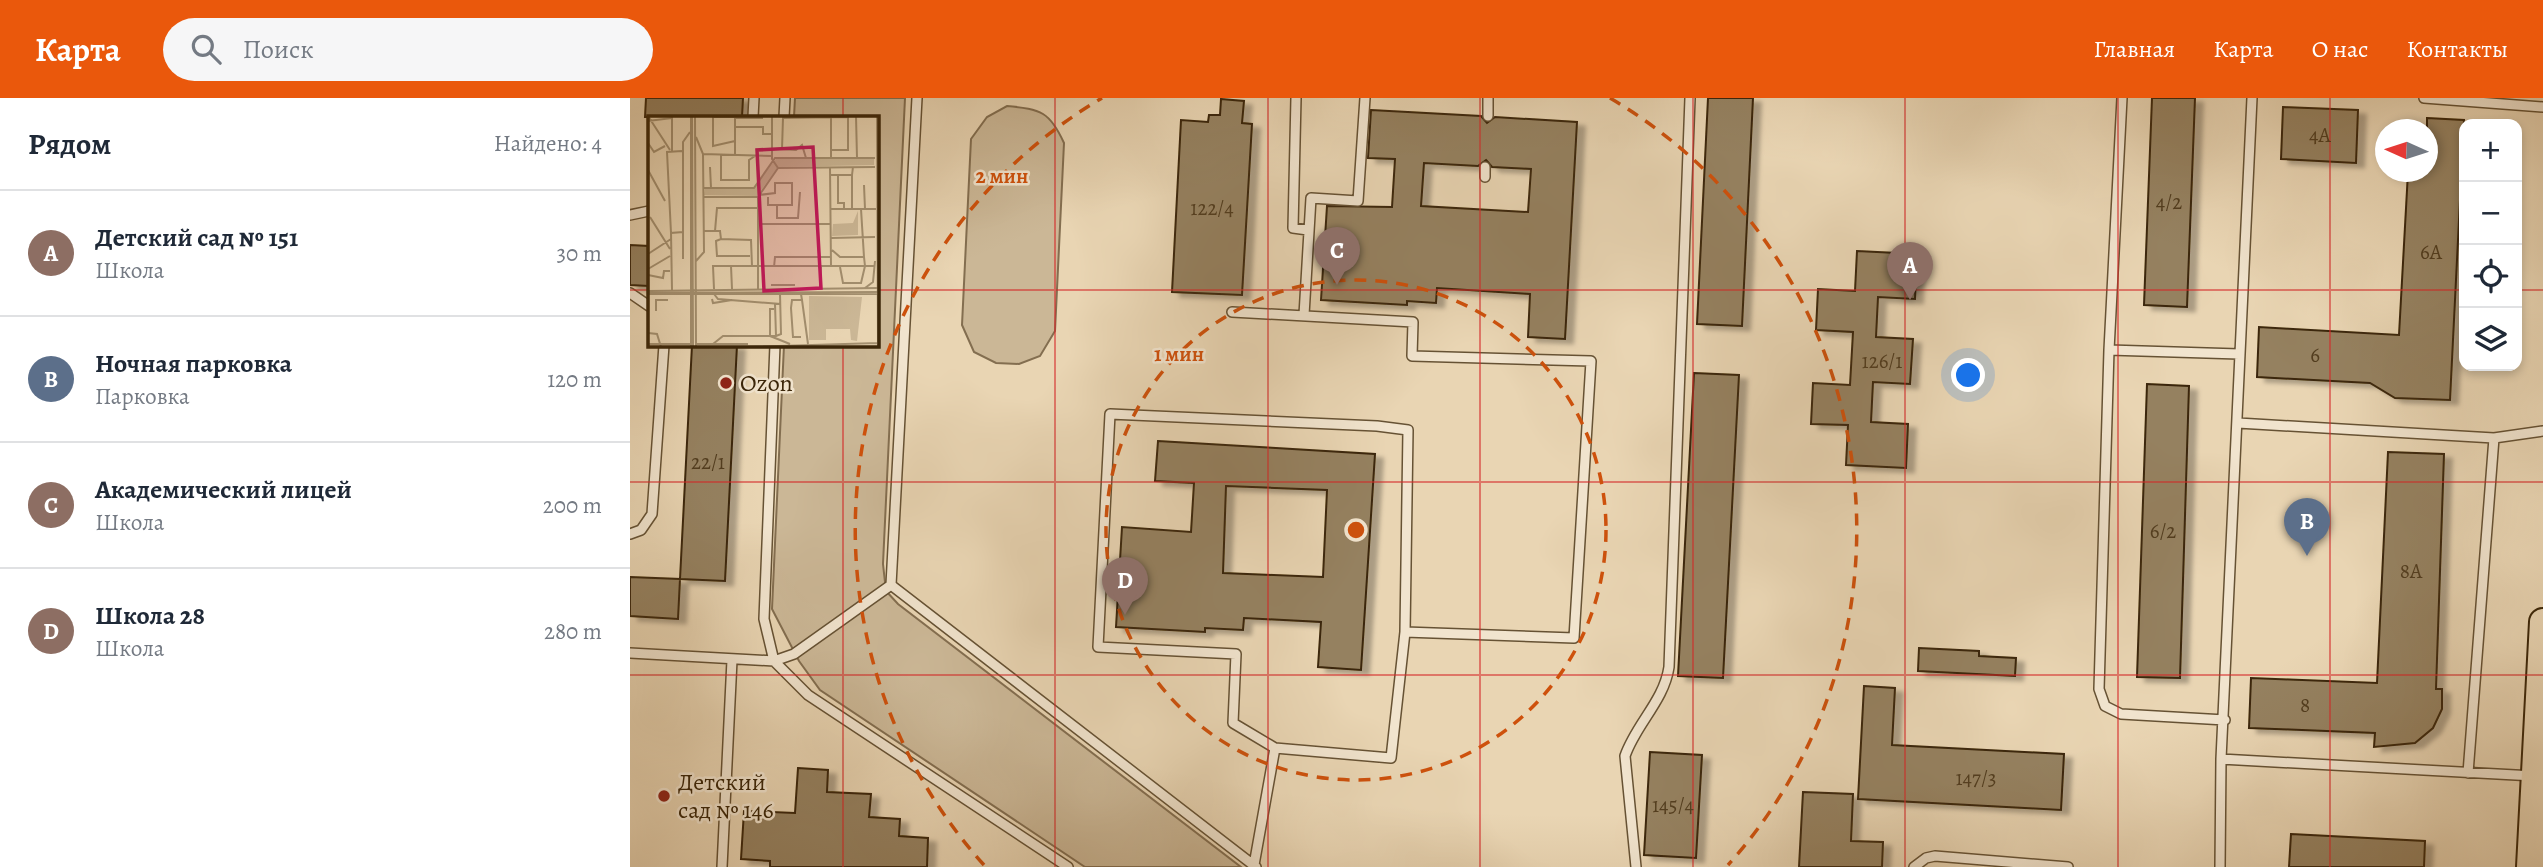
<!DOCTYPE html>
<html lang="ru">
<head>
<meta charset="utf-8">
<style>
  :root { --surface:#fff; --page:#f6f6f7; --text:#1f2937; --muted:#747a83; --line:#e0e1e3; --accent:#ea580c }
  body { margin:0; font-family:Alegreya,serif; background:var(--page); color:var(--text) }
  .controls { position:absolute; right:21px; top:21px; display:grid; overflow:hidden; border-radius:14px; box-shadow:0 4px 10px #0003 }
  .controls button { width:63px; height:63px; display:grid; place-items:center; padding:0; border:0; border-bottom:2px solid var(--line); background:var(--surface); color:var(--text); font:35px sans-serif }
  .compass { position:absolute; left:1745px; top:21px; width:63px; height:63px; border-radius:50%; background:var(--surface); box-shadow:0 4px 10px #0003; rotate:273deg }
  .you { position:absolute; left:1339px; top:278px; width:24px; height:24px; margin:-18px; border:5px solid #fff; border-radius:50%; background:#1a73e8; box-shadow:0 0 0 10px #1a73e833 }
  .badge { display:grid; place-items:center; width:46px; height:46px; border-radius:50%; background:var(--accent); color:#fff; font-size:23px; font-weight:700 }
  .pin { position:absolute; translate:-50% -58px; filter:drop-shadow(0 2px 4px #0008) }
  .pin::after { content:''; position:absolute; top:37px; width:24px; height:21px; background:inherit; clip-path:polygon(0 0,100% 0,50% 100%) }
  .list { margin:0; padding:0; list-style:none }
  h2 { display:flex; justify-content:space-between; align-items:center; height:91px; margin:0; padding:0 28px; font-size:30px }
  h2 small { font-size:23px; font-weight:400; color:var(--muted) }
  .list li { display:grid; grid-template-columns:46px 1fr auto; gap:21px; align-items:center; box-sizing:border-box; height:126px; padding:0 28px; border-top:2px solid var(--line) }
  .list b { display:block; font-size:26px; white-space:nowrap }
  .list p { margin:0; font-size:23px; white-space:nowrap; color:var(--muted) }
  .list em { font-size:23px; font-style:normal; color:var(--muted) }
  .icon { flex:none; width:38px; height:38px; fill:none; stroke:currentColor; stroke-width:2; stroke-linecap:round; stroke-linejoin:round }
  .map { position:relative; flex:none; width:1913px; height:769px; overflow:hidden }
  header { display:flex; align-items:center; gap:42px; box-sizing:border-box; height:98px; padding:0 35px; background:var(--accent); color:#fff }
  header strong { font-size:33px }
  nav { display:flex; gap:38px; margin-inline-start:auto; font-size:24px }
  .search { width:490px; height:63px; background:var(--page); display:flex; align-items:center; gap:18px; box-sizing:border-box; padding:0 24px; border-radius:38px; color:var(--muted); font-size:26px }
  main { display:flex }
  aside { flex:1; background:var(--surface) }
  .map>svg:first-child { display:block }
  .green { fill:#cbb796; stroke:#836e50; stroke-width:2 }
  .building { fill:#958161; stroke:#3b2609; stroke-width:2; fill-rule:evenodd; filter:url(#shadow) }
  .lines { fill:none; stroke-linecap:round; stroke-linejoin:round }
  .service-casing { stroke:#665234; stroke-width:12 }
  .primary-casing { stroke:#3b2609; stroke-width:30 }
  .service { stroke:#f1e4ce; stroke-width:9 }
  .primary { stroke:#e9d5b3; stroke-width:26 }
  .grid { fill:none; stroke:#d62828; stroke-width:2; stroke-opacity:0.55 }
  .ring { fill:none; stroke:#ce510c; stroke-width:3.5; stroke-dasharray:12 9 }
  .poi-dot { fill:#8f2418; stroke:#f1e4ce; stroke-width:2.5 }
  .labels { text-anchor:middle; stroke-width:5; stroke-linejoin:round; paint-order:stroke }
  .number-label { font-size:21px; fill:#523d1f }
  .poi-label { font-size:24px; fill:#3b2609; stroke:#f1e4ce; text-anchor:start }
  .inset-road { fill:none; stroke:#a38f6f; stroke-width:2 }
  .view { fill:#c2185b; fill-opacity:0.15; stroke:#c2185b; stroke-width:3.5 }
  .inset-edge { fill:none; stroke:#3b2609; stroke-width:3.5 }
  .centre { fill:#ce510c; stroke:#f1e4ce; stroke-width:3.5 }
  .ring-label { font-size:21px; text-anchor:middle; font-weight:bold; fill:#ce510c; stroke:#f1e4ce; stroke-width:5; stroke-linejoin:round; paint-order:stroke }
</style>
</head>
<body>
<header>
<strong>Карта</strong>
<div class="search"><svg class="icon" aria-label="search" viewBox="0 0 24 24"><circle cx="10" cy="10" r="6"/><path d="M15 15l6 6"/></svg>Поиск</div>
<nav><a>Главная</a><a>Карта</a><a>О нас</a><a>Контакты</a></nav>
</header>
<main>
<aside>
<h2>Рядом<small>Найдено: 4</small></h2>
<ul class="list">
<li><span class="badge" style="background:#8d6e63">A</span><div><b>Детский сад № 151</b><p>Школа</p></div><em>30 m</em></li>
<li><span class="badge" style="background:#5c6f8a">B</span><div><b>Ночная парковка</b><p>Парковка</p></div><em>120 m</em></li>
<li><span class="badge" style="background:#8d6e63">C</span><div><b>Академический лицей</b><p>Школа</p></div><em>200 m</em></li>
<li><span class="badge" style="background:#8d6e63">D</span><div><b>Школа 28</b><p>Школа</p></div><em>280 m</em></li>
</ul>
</aside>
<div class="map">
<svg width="1913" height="769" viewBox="0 0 1913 769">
  <defs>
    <filter id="shadow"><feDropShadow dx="8" dy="4.5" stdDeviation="2" flood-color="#0004"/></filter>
  </defs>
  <rect width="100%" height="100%" fill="#e9d5b3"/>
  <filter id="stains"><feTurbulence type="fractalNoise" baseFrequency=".00286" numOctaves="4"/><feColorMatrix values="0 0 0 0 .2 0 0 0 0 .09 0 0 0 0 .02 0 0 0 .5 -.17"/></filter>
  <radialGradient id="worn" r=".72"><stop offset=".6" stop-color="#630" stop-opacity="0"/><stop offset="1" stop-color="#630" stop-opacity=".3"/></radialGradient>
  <path class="green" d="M165,0H275L253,466L256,493L268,506L611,769H455L190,592L169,563L142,511L154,247H247V19H164Z
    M377,8C411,11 420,14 434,45L425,233L410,258L389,266L366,265L344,254L332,227L341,41L357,19Z"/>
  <path class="building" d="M16,0H113L112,19H15Z
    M1078,0H1123L1112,228L1067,226Z
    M1522,0H1565L1557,209L1514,207Z
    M591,1L614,3L612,25L622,26L612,197L542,194L551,22L578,24L579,17H590Z
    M1653,9L1728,12L1726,65L1651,61Z
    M741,12L851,18L857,25L865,19L947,24L935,241L898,239L900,196L807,190L806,205L777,203V207L691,202L697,108L762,109L765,61L738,60ZM856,62L862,69L901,71L898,114L791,108L794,65L848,68Z
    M1797,20L1834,22L1820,302L1765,300L1740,285L1627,279L1629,229L1769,237L1778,74H1797Z
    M0,147L19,148V188L0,187Z
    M1227,153L1287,156L1285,201L1248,199L1246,239L1283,241L1280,286L1243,284L1241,324L1278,326L1276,370L1216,367L1218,327L1181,326L1183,285L1220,287L1223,234L1186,232L1188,191L1225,193Z
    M62,247H107L95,483L50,481Z
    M1064,275L1109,277L1093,580L1048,578Z
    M1517,286L1559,288L1550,580L1507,579Z
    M528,343L745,356L731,572L688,569L691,524L614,520L613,532L575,530V534L486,529L492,429L561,434L564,385L525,383ZM596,388L697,392L693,479L593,475Z
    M1758,354L1814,356L1806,591H1812V611L1803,630L1785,645L1744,649L1745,635L1619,630L1621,580L1747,585Z
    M0,479L50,481L48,521L0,518Z
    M1289,550L1349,553V558L1386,560L1385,578L1288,573Z
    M1234,588L1265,590L1262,647L1434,656L1431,712L1228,701Z
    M1020,654L1072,657L1066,760L1014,757Z
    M168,670L198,672L197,694L241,696L239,719L270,721L269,738L298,740L297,769H140V763L111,761L114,713L165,715Z
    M1173,694L1223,696L1221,743L1253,744L1252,769H1169Z
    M1661,736L1795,743L1794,769H1659Z"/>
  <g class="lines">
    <g class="service-casing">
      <path id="service" d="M666,0L663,130L678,132
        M1492,0L1479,252L1469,591L1475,608L1491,616L1595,622
        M1794,0L1913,9
        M858,18V0
        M123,19L124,0
        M154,19L155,0
        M855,79V69
        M0,117L19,113
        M0,195L19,208
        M602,214L783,224L782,258L961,263L944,540L775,534
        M674,217L681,100L728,103L735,0
        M145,247L134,521L144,563L178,597L438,769
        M1479,252L1609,256
        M480,316L747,328L778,332L775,534L761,660L645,650L603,625L606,556L468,549Z
        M1608,325L1864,340L1913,333
        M0,436L11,432L22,416L34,247
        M261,487L626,769
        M0,555L144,563L164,556L261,487L287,0
        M1591,661L1904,678
        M1838,675L1864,340
        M624,767L645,650
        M92,769L102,562
        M1006,769L995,658C1006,626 1034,603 1039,569L1060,0
        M1284,769L1296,760L1305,758L1438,769
        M1590,769L1591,661L1622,0"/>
    </g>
    <g class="primary-casing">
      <path id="primary" d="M1900,769L1913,524"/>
    </g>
    <use href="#service" class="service"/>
    <use href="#primary" class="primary"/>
  </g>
  <path class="grid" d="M213,0V19M425,0V769M638,0V769M850,0V769M1063,0V769M1275,0V769M1488,0V769M1700,0V769M0,192H19M247,192H1834M1887,192H1913M213,247V769M0,384H1913M0,577H1913"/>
  <g class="ring">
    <circle cx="726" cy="432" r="250"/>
    <path d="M354 767A501 501 0 0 1 472 0M980 0A501 501 0 0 1 1098 767"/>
  </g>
  <g class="poi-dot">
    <circle cx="96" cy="285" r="7"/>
    <circle cx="34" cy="698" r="7"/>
  </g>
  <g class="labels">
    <g class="number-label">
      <text x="1690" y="44">4А</text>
      <text x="1539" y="111">4/2</text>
      <text x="582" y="117">122/4</text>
      <text x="1801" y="161">6А</text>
      <text x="1685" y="264">6</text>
      <text x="1252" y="270">126/1</text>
      <text x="78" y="371">22/1</text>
      <text x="1533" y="440">6/2</text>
      <text x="1781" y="480">8А</text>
      <text x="1675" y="614">8</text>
      <text x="1346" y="687">147/3</text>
      <text x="1043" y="714">145/4</text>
    </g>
    <g class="poi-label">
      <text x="110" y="293">Ozon</text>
      <text x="48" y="692">Детский<tspan x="48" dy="28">сад № 146</tspan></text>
    </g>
  </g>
  <g transform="translate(18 18)">
    <rect width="231" height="231" fill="#e9d5b3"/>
    <path d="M128,43H226V49L130,51L109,80L56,79L57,73H104ZM210,95V119L184,120L185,108L205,107ZM161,180L214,181L209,225L203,224L202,213H178V224H161Z" fill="#cbb796"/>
    <path class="inset-road" d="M0,0L22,34M43,0V231M44,0L45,231M47,0L48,231M65,0V30L87,25M124,0V43L130,52M208,0L209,42M229,0L230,231M65,1H87M183,1V34M87,2H115M0,5L24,2M86,11H115V18H125M0,27L6,36L17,30M24,36V0M55,38L124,40M73,38V64H101V44L107,40M87,38V0M158,42L154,29L148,34L134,33L135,2L200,1V34H183V42M62,51L63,72M130,52L227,51M182,52L183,150M0,54L17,85M182,59H190V87H196V93M190,59H204L205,51M216,69L217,93M56,72H106L127,42H227M111,79L127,77V67H144V89H120V81M55,81H110L130,52M110,81V174M129,90V102H150L152,76M182,93H204V59M204,93H228M213,93L216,141M2,101L22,133M110,108H183M55,115H72L73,123L103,124L104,150M67,115L69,92H110M23,117L19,36L34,35M183,122L227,121M73,123L68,125L69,140H102M184,134L192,141H216L217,150M0,138L23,123M35,143V26L42,16M48,145L56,136L55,38L48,21M83,150L84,173M126,151L127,141H183M192,151L195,167H213L217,150M0,153L22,140M0,159L15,162L16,155H22M123,169H147M172,172L173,150M217,172L225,166L227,145M66,173L65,150H226M24,174L23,117L35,116M0,175L231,172M0,177L231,176M0,178H231M66,178L70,183L133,188M64,183L65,187L84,184M154,184L160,228M127,188L128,220H122L142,228M8,195V184H20M122,216V193H126M0,217L9,218L13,231M128,220L133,218L132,178M153,221H145L143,192L144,184H154L153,178M0,228H43M48,228H100M65,228L75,220H122V216M100,231L230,227"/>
    <path class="view" d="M165,31L173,172L116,175L109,34Z"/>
    <rect width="231" height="231" class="inset-edge"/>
  </g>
  <circle cx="726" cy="432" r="10" class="centre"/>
  <g class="ring-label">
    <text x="372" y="85">2 мин</text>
    <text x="549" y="263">1 мин</text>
  </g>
  <rect width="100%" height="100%" filter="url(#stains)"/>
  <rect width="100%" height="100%" fill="url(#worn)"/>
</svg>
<div class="controls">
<button>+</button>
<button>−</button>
<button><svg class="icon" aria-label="locate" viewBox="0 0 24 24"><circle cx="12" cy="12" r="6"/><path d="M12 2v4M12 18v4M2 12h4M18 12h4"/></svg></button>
<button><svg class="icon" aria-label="layers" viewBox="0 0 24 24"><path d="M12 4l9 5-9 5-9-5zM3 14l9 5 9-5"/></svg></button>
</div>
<svg class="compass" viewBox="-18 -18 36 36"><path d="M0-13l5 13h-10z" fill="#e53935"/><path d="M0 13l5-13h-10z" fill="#747a83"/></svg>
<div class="you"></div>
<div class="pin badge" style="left:1280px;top:202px;background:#8d6e63">A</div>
<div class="pin badge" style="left:1677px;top:458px;background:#5c6f8a">B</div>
<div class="pin badge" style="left:707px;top:187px;background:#8d6e63">C</div>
<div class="pin badge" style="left:495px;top:517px;background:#8d6e63">D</div>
</div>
</main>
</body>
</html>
